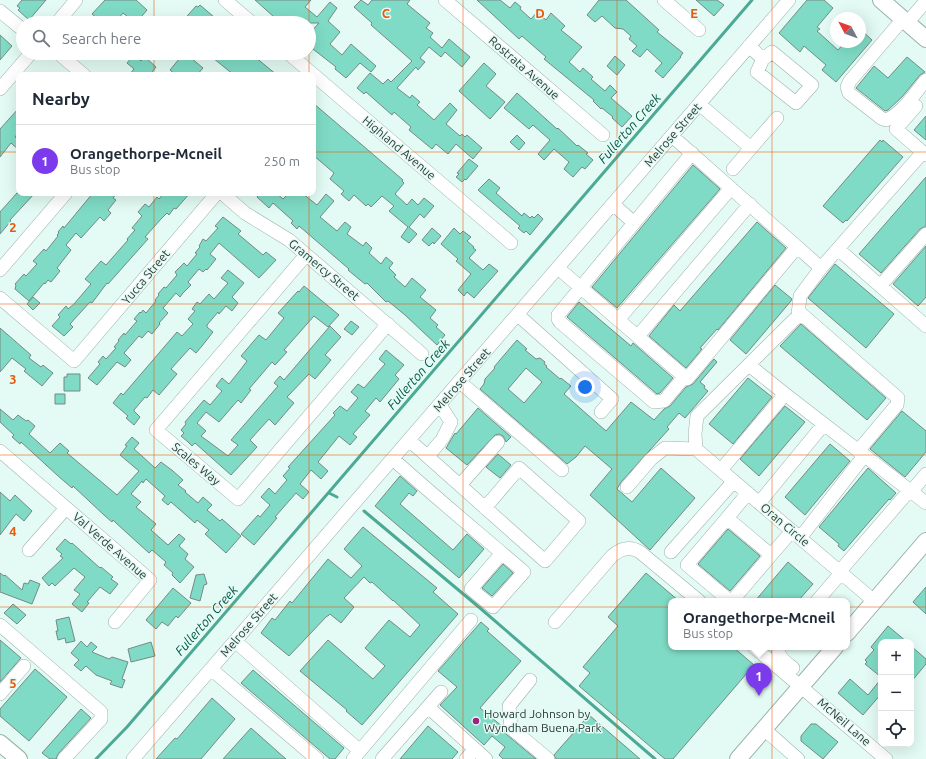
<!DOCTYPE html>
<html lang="en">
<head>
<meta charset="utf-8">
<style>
  :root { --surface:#fff; --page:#f2f2f3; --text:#1f2937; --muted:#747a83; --line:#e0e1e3; --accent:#7c3aed }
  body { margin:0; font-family:Ubuntu,sans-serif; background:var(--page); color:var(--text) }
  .controls { position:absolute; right:12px; bottom:12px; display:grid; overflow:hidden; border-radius:8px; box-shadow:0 4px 16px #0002 }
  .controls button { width:36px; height:36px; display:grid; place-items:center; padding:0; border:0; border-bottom:1px solid var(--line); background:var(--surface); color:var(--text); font:20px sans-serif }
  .compass { position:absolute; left:830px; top:12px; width:36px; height:36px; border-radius:50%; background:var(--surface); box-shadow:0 4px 16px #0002; rotate:311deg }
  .you { position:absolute; left:585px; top:387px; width:14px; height:14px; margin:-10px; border:3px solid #fff; border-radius:50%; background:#1a73e8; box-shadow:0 0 0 6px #1a73e833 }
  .badge { display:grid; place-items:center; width:26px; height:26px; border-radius:50%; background:var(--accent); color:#fff; font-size:13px; font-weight:700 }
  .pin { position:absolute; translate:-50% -33px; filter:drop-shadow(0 1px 2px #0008) }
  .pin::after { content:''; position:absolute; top:21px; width:14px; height:12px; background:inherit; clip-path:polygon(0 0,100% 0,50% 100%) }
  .popup { position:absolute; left:668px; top:598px; width:182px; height:52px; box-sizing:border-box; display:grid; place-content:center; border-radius:8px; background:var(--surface); filter:drop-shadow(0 1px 3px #0005); font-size:13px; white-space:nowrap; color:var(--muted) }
  .popup b { font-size:15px; color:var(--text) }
  .popup::after { content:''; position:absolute; left:50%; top:100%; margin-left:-8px; border:8px solid transparent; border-top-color:var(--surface) }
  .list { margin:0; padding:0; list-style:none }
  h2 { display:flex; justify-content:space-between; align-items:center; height:52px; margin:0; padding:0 16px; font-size:17px }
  h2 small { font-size:13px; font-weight:400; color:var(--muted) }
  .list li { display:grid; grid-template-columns:26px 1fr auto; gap:12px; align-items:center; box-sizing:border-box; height:72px; padding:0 16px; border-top:1px solid var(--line) }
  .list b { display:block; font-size:15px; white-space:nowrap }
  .list p { margin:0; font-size:13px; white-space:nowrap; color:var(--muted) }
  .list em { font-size:13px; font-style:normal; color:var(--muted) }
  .icon { flex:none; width:22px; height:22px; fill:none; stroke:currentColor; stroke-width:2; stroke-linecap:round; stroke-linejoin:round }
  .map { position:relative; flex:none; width:926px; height:759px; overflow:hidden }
  .search { position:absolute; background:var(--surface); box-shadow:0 4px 16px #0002; left:16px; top:16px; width:300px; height:44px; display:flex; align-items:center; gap:10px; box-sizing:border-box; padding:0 14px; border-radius:22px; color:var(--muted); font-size:15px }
  .panel { position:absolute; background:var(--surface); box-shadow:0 4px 16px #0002; left:16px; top:72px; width:300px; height:124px; border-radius:8px }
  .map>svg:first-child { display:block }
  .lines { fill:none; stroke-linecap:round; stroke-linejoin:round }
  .stream { stroke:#4ca995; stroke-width:3 }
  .building { fill:#7fdbc5; stroke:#758a85; fill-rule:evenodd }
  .minor-casing { stroke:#9bb1ab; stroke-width:14 }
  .major-casing { stroke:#9bb1ab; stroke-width:18 }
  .minor { stroke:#fff; stroke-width:13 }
  .major { stroke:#fff; stroke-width:16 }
  .grid { fill:none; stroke:#e8590c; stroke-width:1; stroke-opacity:0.55 }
  .poi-dot { fill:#9b247f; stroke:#e3fbf4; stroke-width:1.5 }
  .labels { text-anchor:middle; stroke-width:3; stroke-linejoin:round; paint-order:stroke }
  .street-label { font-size:12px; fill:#2f3936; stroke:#e3fbf4 }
  .poi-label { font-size:12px; fill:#2f3936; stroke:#e3fbf4; text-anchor:start }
  .water-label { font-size:13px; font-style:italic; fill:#005346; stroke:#e3fbf4 }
  .grid-label { font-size:13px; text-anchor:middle; font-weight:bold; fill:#e8590c; stroke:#e3fbf4; stroke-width:3; stroke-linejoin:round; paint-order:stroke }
</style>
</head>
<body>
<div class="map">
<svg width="926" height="759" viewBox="0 0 926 759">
  <rect width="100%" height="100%" fill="#e3fbf4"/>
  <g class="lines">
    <path class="stream" d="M329,493L337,497
      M364,511L480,608L655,759
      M96,759L127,727L752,0"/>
  </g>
  <path class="building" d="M22,0H46L29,20L18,10L20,8L17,6Z
    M105,0H136L147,10L136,23L123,13L115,23H102L92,14Z
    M255,0H311L305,7L317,17L330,2L337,8L328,21L340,32L330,44L342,55L351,44L376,66L371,72L360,63L346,78L335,69L336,67L313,49L309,54V34L319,23H278L273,19L274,17Z
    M361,0L368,5L372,0H410L407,4L430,23L426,28L433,33L430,37L442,48L449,39L470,57L462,67L445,52L441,57L429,47L420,58L425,62L418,70L416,67L397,88L410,98L412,95L420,102L417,105L434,120L450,103L457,110L446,124L460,136L462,134L465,137L467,135L482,148L473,159L456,144L448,154L436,144L432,149L409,130L411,127L394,112L392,115L366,92L364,94L357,88L370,73L383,84L388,79L391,82L412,61L371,25L372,23L354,7Z
    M477,0H500L510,8L515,2L521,7L520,9L531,19L537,12L546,20L551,13L565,26L561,30L582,47L569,62L580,72L583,68L593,77L591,79L605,91L610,85L617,92L611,98L632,116L622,127L612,118L613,117L602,108L601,109L593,101L594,100L544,59L546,57L522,36L519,39Z
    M599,0H626L659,30L657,32L683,53L680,57H681L663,78L655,71L662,63L647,49L640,57L632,51L637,46L629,39L631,36L623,29L615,28L602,16L595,22L587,15Z
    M696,0H717L724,5L714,16Z
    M807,0H824L833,8L817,27L820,29L817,31L838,50L845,42H860V29L872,40L836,82L822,70L826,65L804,46L800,52L779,33Z
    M200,5L221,23H181L196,6L198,7Z
    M0,35L12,46L0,60Z
    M184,53H196L191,58L203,68L197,75H176L170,70Z
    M217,53H250L277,75H234L213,58Z
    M134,55L141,61L145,57L156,67L150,75H129L134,69L127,63Z
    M615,56L625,65L617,75L607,66Z
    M907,57L925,72L920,75L902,97L888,110L885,111L856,88L874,66L888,78Z
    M484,63L496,74L486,86L505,102L490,119L459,91Z
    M517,93L557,129L558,128L577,146L578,145L588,153L586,154L593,160L585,169L582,167L573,177L564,169L569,162L554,149L544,160L538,154L550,140L533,125L529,129L504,108Z
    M313,103L403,180L402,181L404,183L395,194L407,205L412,199L418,205L424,198L434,206L424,218L420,214L409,227L417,234L409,243L401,237L408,227L389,211L394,206L382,196L371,207L368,204L366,206L354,195L349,201L341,194L344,191L330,179L334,173L313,155Z
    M19,108V132L15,137L19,140V150L11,143L0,157V129Z
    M926,116V140L914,130Z
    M517,135L525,143L519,150L510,142Z
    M880,140L882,142L883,140L903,157L847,221L846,220L843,223L823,206Z
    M469,159L478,166L466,180L465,179L462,182L456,177L459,174L457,173Z
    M693,165L720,189L617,308L592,287Z
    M926,177V226L920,229L881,273L859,254Z
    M489,179L500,188L496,193L522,216L524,213L530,218L532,216L534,218L538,214L543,219L530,235L526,231L524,233L518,228L520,226L478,190Z
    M17,193H35L10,220L11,221L0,234V212Z
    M93,193H117L113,198L116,200L108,210L111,213L104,221L100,217L81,238L76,233L66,245L71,250L57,268L60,271L51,282L48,280L45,284L44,283L29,301L15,289L16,285L15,284L24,274L26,276L37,264L33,261L44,249L46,251L58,236L57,235L59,233L58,232L63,226L64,228Z
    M164,193H190L176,209L174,208L169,215L167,213L161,219L145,237L148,239L108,284L107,283L92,303L90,302L70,324L73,327L64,336L52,326L60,317L58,315L66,306L68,309L74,304L91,284L85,279L101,261L106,265L128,240L127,239L135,230L132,228L142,216L138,212L145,204L149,207L157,197L159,199Z
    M260,193H276L283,199L289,193H302L317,205L326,194L334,201L320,217L337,231L345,222L351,227L347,234L363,246L366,242L372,248L369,253L381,264L386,257L393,263L389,268L396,275L394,277L405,287L412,278L426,290L420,297L436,310L430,318L438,325L436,327L445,335L437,345L405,315L388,301L386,302L367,283L365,284L354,275L348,270L349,269L299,226L297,229L291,223L293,221L292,220L273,203L269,208L257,197Z
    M223,217L241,231L238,234L263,255L266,252L276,260L259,278L219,243L210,254L216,259L207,270L206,269L203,272L199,269L188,282L191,285L183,293L180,297L176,293L163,308L168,313L159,323L160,324L152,334L148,331L142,338L139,336L124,353L131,360L125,367L117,362L97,385L88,378L100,364L98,362L103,356L106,359L116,348L114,347L119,341L118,340L124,333L125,335L137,321L134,319L140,312L141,313L143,310L146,313L156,301L155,300L159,295L158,294L164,287L166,288L177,275L175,272L184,263L187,266L197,254L195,253L200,247L199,246L203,239L206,241L218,228L215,226Z
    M757,222L786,248L718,330L717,329L700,348L702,349L686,368L649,336L674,305L680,311Z
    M432,228L441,236L434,244L433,242L429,246L422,240Z
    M454,228L460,234L463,231L471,237L467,241L474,247L473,248L476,250L469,258L483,270L489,264L498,271L474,298L467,292L464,296L458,290L471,274L456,261L458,259L457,258L441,244Z
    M926,246V297L918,306L893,284Z
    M835,264L894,314L866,348L808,298Z
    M228,270L244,283L232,297L238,303L232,311L226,306L219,314L218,312L207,325V327L213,332L202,346L196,353L190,348L171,369L177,374L159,395L153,390L147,398L145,397L134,410V411L140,417L134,425L126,418L128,416L113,403L121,393L123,395L177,332L182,336L193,324L188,319L195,311L192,309L197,302L200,304L209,294L214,299L228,283L221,278Z
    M775,285L792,299L791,301L746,354L730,340Z
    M304,286L339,315L328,327L314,316L284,350L287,352L275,365L272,362L249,389L251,390L241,403L238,400L219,422L206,412L197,423L206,431L201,436L228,456L238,445L231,440L278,386L274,383L280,376L284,380L330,326L341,337L325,355L331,360L315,379L309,374L287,397L294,403L275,425L269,419L250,440L257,447L231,475L195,443L192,446L187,441L181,436L184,433L181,430L186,424L185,422L204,400L210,405L222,391L216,386L222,378L229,384L241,369L247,361L241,356L259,335L266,340L284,318L278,313L298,291L299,292Z
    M33,297L40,303L33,310L27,304Z
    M579,302L631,346L633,343L673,378L660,393L657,394L567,317Z
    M351,321L359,327L352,335L344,329Z
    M801,324L886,398L867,420L780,346Z
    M0,328L31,355L29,358L41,367L43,365L44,366L53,373L42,386L24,371L26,369L12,358L0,372Z
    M517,340L527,349L525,350L536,359L540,358L545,362L544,364L547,366L546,367L560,379L561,378L571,386L564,394L606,431L631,402L654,420L664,409L670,406L686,387L693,384L714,359L717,362L700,382L705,386L704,388L708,391L685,418L679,413L667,427L669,429L621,482L617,489L632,502L661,468L695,498L650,550L590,495L612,469L585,446L576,457L567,464L480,389L484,384L485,379L495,368L494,367ZM526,368L542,382L524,403L508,389Z
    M386,350L404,365L395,375L399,379L380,402L376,398L365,411L370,415L353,434L357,437L350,445L339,436L318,462L328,471L321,479L311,470L300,484L309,492L303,499L296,493L275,517L277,518L254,545L241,534L258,515L260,517L270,505L261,497L269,488L275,494L287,480L283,476L290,468L288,467L335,415L333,413L340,406L347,411L358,398L351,392L358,384L364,388L385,364L379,359Z
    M67,374H80V391H64V377H67Z
    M748,378L772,397L733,444L709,424Z
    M55,394H65V404H55Z
    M785,406L805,422L759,476L740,459Z
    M478,408L511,437L506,442L503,436L499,434L495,435L467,465L446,448L455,433L456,434Z
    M0,409L13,420L18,415L26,421L28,420L35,426L29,434L50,453L60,443L69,451L67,453L117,495L139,471L120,455L127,446L125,445L132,437L139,443L134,449L142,456L155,468L161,462L173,471L183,480L178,485L186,491L185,492L198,503L203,497L212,505L207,510L220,521L222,519L241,536L226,553L205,534L209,530L197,520L195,523L171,502L168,505L162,500L165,496L146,479L143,483L142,481L131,494L141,502L136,507L156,524L151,530L168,545L179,534L185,539L179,546L188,554L185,559L194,567L180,583L172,575L173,573L164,565L166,562L152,550L149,553L116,523L113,520L112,522L104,515L73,486L72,488L57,475L21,442L20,444L12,437L14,435L0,422Z
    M902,411L926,431V452L905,477L870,449Z
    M830,444L850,461L805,515L785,497Z
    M498,454L511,465L500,478L486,467Z
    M868,468L896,493L890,500L889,499L844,551L838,546L839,544L819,527Z
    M400,476L417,491L413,496L409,493L400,504L453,550L467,534L484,549L459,578L375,506Z
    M0,492L10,501L15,495L32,511L24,521L16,514L0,535Z
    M363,527L437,588L433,592L458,614L362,725L346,711L347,710L300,671L328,640L373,679L385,666L365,648L389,620L410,637L420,625L393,600V601L372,582L370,583L364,577L344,598L354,607L341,623L330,614L328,616H327L289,656L261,633L272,618L275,620L290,601L292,603L328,559L351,578L362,566L344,549Z
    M728,529L760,556L730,591L698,564Z
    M65,539L71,544L72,543L100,568L101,567L113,577L111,579L118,584L110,594L100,587L87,602L89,603L82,612L72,604L80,594L74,590L85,577L74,568L55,586L52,583L49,586L42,578L63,558L60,556L62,554L56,549Z
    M788,562L813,584L798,601H755Z
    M503,564L513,573L492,596L482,588Z
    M0,573L4,576L5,575L22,590L24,583L28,584L30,580L40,584L32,604L0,592Z
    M646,573L679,601H671V647H733L754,665L673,759H665L579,686L590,673L583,667L618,626L608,617Z
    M204,574L207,584L204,585L200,601L190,598L196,575Z
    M926,587V614L913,602Z
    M173,588L191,603L178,618L176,616L168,626L162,622L156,629L146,620Z
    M13,604L26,615L17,624L4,613Z
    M69,617L75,641L66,643L65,638L58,640L56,631H58L56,620Z
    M481,622L489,629L487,631L521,661L480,708L503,727L506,734L536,759H503L499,755L505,747L492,736L484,745L440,705L457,687L438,671Z
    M888,626L907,642H881V677L865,664L867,662L865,660L874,650L871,647Z
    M0,640L21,658L0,682Z
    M81,641L87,647L91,642L97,647L92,652L109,659L112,657L128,662L122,679L125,680L122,688L110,684L112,681L96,675L86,666L81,671L74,665L79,660L71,653Z
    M151,642L155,656L131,662L128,649Z
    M911,646L926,659V664L911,682Z
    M35,669L67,697L29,741L0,716V709Z
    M253,670L344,748L335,759H330L241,683Z
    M850,679L868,695L881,679V694L863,715L838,693Z
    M212,698L235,719L201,759H156L175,738L177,739Z
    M81,709L91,718L58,754L56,759H50L42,753Z
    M589,715L640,759H556L554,755Z
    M811,724H816L838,742L823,759L801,741V736Z
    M428,726L458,752L452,759H400Z
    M251,728L278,752L286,759H223Z"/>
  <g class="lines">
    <g class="minor-casing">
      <path id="minor" d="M225,0L252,23
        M445,0L603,135
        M664,0L699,30
        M0,11L23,30
        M903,19L850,81L847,87L849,93L881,118L886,120C903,113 914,94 926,80
        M57,23L76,0
        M907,23L926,1
        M749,46L763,59L757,72L796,103L812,85L772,52L763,59
        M58,53L84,75
        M288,53L511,243
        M0,89L31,53
        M699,104L751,148L777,118
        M916,106L896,129L926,155
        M672,136L821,268
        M733,169L751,148
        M222,193L245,213L289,240L422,354
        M613,204L634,223
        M838,249L926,326
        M306,255L156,430L238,499L388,324
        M558,268L687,379L797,247
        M0,270L66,193
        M880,286L926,234
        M0,298L74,361L217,193
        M798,311L898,398L897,405L895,407L858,451
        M518,315L612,399L601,412
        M618,320L731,188
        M638,336L750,204
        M749,365L785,394L926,503
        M684,377L664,401L654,402L560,322L558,319V315L692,153
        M460,382L562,470
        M440,405L451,422L443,438
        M409,440L545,561L579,521L519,468L485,508
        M696,449L695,434L697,416L798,316L800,296L821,268L923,152
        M696,449L874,601
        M0,451L150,580L115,622
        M428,456L440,442
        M393,459C436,498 480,534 524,572L493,607L471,589L502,553
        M721,470L785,394
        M460,485L498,442
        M627,487L651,459L665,448L696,449
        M911,492L926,474
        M748,493L727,518L771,555L792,531
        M759,503L824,424
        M727,518L687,565L730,601
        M800,538L864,456
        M29,550L66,508
        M671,552L734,481
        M840,571L909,491
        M732,601L771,555
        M817,601L841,573
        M555,622L612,556C621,548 630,546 640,552L699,601
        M0,625L101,712V719L64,759
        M235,641L360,751
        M754,647L886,759
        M779,647C775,656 787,663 793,668
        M211,669L317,759
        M530,680L509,706L511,728L548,759
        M0,694L24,666
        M428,707L486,759
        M764,729L798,759
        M133,759L789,0
        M353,759L471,620
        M382,759L441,692
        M466,759L475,749"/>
    </g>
    <g class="major-casing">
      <path id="major" d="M881,0L926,39
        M847,633L926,541
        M0,743L19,759
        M738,759L835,647"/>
    </g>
    <use href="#minor" class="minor"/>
    <use href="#major" class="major"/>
  </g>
  <path class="grid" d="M154,0V23M309,0V23M463,0V759M617,0V759M772,0V759M154,53V75M309,53V75M0,152H19M313,152H926M154,193V759M309,193V759M0,304H926M0,455H926M0,607H926"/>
  <circle class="poi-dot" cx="476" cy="721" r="4"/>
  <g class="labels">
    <g class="street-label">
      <text transform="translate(524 68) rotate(41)" y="4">Rostrata Avenue</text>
      <text transform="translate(673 135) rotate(-49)" y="4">Melrose Street</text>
      <text transform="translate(399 148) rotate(40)" y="4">Highland Avenue</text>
      <text transform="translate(324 270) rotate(40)" y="4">Gramercy Street</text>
      <text transform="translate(146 277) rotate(-50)" y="4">Yucca Street</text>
      <text transform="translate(462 380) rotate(-49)" y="4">Melrose Street</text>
      <text transform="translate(196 464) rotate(40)" y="4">Scales Way</text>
      <text transform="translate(785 525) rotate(40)" y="4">Oran Circle</text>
      <text transform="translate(110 546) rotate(41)" y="4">Val Verde Avenue</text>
      <text transform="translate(249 625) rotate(-49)" y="4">Melrose Street</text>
      <text transform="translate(844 722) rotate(41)" y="4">McNeil Lane</text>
    </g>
    <g class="poi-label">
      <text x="484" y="718">Howard Johnson by<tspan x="484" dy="14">Wyndham Buena Park</tspan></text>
    </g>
    <g class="water-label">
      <text transform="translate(629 128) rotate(-49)" y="5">Fullerton Creek</text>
      <text transform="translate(418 374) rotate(-49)" y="5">Fullerton Creek</text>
      <text transform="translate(206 620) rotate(-49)" y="5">Fullerton Creek</text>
    </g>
  </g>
  <g class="grid-label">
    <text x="386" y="18">C</text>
    <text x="540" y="18">D</text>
    <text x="694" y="18">E</text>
    <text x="13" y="232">2</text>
    <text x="13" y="384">3</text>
    <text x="13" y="536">4</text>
    <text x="13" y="688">5</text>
  </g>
</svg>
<div class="controls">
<button>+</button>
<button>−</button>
<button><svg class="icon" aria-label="locate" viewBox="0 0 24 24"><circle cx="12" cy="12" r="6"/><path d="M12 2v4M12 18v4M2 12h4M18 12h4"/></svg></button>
</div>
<svg class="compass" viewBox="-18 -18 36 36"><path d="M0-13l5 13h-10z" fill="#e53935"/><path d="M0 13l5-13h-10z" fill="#747a83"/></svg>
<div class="you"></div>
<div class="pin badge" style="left:759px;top:696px">1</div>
<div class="popup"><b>Orangethorpe-Mcneil</b>Bus stop</div>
<div class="search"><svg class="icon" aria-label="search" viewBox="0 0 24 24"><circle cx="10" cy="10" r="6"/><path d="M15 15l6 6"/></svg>Search here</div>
<section class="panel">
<h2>Nearby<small></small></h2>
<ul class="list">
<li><span class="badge">1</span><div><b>Orangethorpe-Mcneil</b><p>Bus stop</p></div><em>250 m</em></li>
</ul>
</section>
</div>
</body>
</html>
